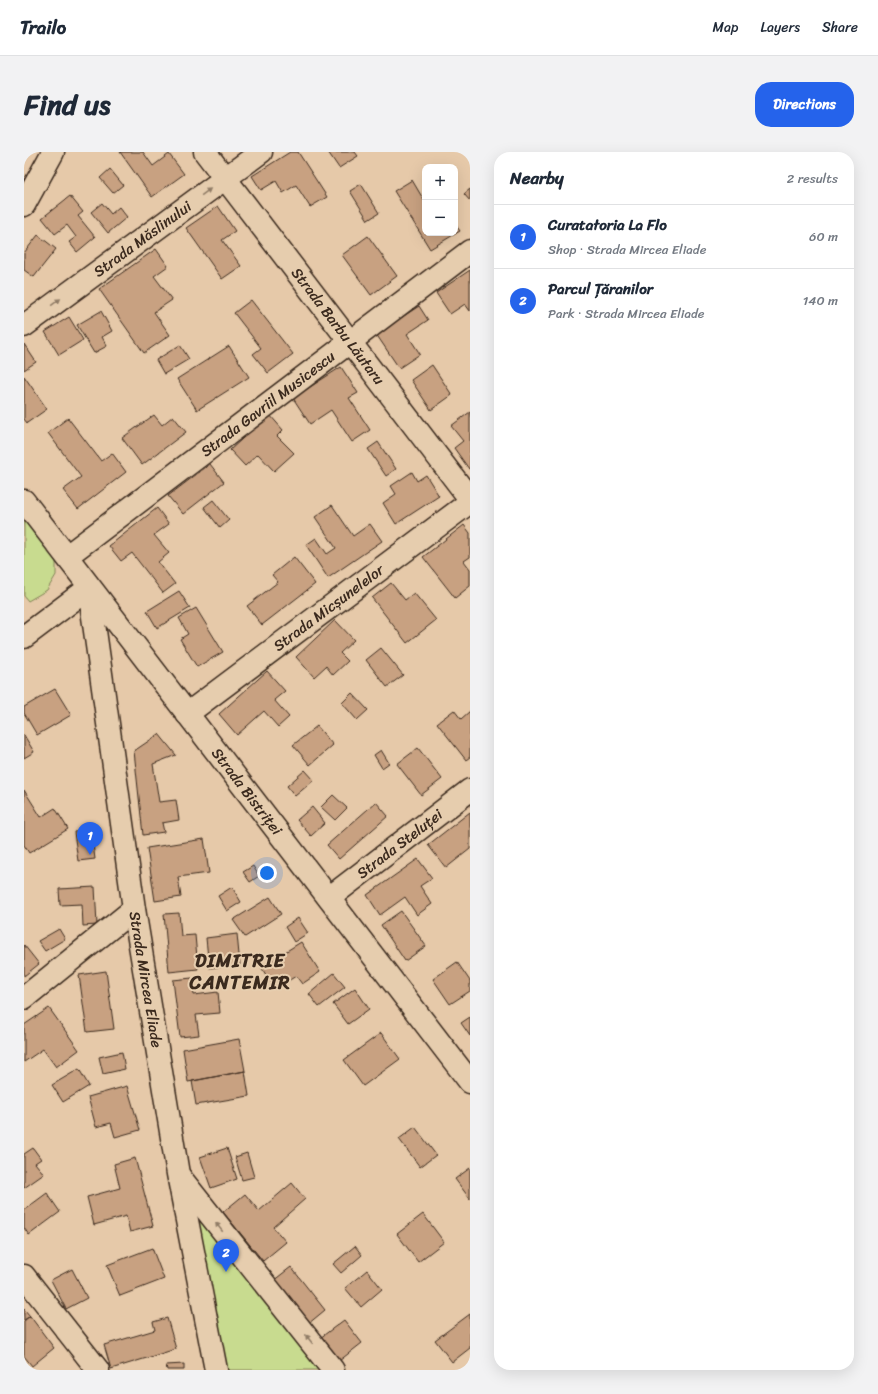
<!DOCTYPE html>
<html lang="en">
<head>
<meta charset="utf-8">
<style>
  :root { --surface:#fff; --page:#f2f2f3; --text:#1f2937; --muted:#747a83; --line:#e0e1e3; --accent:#2563eb }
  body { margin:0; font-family:Sriracha,sans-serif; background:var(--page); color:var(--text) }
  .controls { position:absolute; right:12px; top:12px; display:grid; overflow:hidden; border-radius:8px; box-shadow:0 4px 16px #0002 }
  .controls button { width:36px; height:36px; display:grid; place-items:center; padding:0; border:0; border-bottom:1px solid var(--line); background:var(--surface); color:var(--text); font:20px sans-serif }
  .you { position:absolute; left:243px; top:721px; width:14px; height:14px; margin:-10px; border:3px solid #fff; border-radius:50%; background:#1a73e8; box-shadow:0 0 0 6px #1a73e833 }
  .badge { display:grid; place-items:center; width:26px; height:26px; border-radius:50%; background:var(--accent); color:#fff; font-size:13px; font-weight:700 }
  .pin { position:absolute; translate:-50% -33px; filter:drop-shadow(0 1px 2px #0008) }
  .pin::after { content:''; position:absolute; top:21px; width:14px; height:12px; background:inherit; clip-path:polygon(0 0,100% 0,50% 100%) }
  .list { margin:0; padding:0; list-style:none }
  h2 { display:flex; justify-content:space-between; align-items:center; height:52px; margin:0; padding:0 16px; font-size:17px }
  h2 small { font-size:13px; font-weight:400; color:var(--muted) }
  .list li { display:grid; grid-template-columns:26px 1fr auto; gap:12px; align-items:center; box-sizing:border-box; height:64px; padding:0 16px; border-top:1px solid var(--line) }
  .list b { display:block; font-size:15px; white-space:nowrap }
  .list p { margin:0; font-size:13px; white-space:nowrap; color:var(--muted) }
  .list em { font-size:13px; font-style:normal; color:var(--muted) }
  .map { position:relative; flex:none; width:446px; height:1218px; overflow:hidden; border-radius:16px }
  header { display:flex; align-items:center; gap:24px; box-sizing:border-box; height:56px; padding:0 20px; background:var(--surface); border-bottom:1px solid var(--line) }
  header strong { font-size:19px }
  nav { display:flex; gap:22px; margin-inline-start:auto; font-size:14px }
  .intro { display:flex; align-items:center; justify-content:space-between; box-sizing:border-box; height:96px; padding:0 24px }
  h1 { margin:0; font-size:28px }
  .button { padding:10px 18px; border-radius:16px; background:var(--accent); color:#fff; font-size:14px; font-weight:700 }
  main { display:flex; gap:24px; padding:0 24px }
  aside { flex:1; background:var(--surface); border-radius:16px; box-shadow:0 4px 16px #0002 }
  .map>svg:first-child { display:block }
  .green { fill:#c8db8f; stroke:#828256 }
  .building { fill:#c8a181; stroke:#3b2a1e }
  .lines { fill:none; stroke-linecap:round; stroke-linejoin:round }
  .minor-casing { stroke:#3b2a1e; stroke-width:25 }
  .minor { stroke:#e6cdae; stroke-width:22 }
  .oneway { fill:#907c66 }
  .labels { text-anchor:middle; stroke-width:4; stroke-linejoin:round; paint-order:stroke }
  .street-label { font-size:15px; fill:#3b2a1e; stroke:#e6cdae }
  .district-label { font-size:19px; font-weight:bold; letter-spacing:1px; fill:#3b2a1e; stroke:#e6cdae }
</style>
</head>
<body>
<header>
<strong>Trailo</strong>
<nav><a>Map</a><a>Layers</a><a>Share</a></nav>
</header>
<div class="intro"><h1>Find us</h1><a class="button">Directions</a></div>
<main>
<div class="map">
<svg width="446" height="1218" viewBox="0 0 446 1218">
  <rect width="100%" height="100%" fill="#e6c9a9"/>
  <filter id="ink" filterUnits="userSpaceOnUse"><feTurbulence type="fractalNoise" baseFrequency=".025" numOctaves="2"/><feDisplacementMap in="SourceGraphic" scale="8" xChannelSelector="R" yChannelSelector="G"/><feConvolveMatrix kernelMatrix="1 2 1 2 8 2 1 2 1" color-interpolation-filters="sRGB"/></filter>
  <g filter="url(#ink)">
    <path class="green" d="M0,364L32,405V423L23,438L4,449L0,444Z
      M154,1022L309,1218H192Z"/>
    <path class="building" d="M96,0H119L129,14L145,2L160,22L128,45Z
      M266,0H274L303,45L286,55L272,33L259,41L252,29L237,38L228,24Z
      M304,0H331L334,4L315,16Z
      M86,17L99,33L89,41L76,26Z
      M388,28L401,50V81H431V72L436,79L406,97L370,39Z
      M337,32L355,61L344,68L326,39Z
      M446,37V49L440,42Z
      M46,44L59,60L54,64L71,85L53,100L45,90L52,85L43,73L31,82L18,66Z
      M78,51L87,62L95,55L103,65L84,81L67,60Z
      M194,54L211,79L198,88L217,114L198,127L162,76Z
      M14,83L32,97L10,125L0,118V101Z
      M344,84L373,124L347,143L318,103Z
      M132,97L144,114L130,124L148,148L130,160L146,183L120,201L75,137Z
      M446,118V159L441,152L426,162L412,141Z
      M227,148L269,202L244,221L229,202L237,196L210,161Z
      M395,154L404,168L383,182L396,202L375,216L352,182Z
      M77,159L88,179L78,185L83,194L70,201L53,173Z
      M45,165L59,188L35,203L21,180Z
      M0,192L12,210L0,218Z
      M156,193L165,207L140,222L132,208Z
      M205,194L225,225L173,258L153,227Z
      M408,213L428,243L407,258L387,228Z
      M317,215L334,241L325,246L346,278L328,290L307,258L286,272L269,246Z
      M0,224L23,257L3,271L0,267Z
      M446,260V317H445L430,296L439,289L427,274Z
      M245,262L259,278L253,284L270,301L250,319L234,302L221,314L206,298Z
      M130,263L138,273L149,264L162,280L118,313L98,286Z
      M44,266L77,309L88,301L102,320L54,357L39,338L57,325L24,281Z
      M354,290L372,317L362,324L344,297Z
      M186,312L200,330L159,362L144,344Z
      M388,320L393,329L402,323L415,344L372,372L359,351L372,342L367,334Z
      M189,348L205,368L196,376L180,355Z
      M308,353L329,384L346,372L358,389L304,426L282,393L292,386L303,402L312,396L291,365Z
      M133,356L145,372L130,383L145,401L134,410L151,432L139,441L108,401L97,409L85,394Z
      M440,373L446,381V405L440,409L446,417V434L431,446L399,405Z
      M270,405L291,432L238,473L223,454L254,430L248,423Z
      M367,431L381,448L390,441L412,468L383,491L348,446Z
      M155,439L166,456L133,476L123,459Z
      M172,456L199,500L173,515L156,487L164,482L155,466Z
      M311,468L330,488L316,501L324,509L309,523L302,514L290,525L272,505Z
      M357,496L379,523L363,535L342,508Z
      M243,519L261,539L250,548L265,565L254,575L240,559L213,583L195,562Z
      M31,537L47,563L13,583L0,561V555Z
      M328,541L344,558L333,568L318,551Z
      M430,558L437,567L446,559V605L442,608L413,571Z
      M293,574L309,593L286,613L269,593Z
      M135,582L152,603L129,612L135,650L152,648L155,668L138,671L140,680L119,683L110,599Z
      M0,583L10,600L0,606Z
      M394,596L418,627L397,643L373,612Z
      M357,598L365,611L358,616L350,603Z
      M281,618L290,628L271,644L263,634Z
      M0,638L17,665L31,656L44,677L5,701L0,693Z
      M309,643L323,656L311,668L297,655Z
      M352,650L364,664L315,707L303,693Z
      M288,655L301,671L287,684L273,668Z
      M446,660V697L422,716L404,693Z
      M67,677L71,707L54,709L50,680Z
      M180,687L185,721L154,725L157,745L131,749L123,696Z
      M394,707L408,726L396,734L408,752L393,763L381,745L356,763L343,743Z
      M229,714L235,724L226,730L219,720Z
      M71,735L73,773L59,774L58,752L36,753L35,737Z
      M208,735L217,750L203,759L194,744Z
      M246,745L257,762L221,785L209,768Z
      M377,759L402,794L381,809L357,773Z
      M155,761L157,784L171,783L174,817L145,820L140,762Z
      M274,766L284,781L270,790L261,775Z
      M35,777L41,787L21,799L14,789Z
      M213,782L216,813L185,816L182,786Z
      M277,790L296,820L278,832L272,824L251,837L237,815Z
      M0,793L15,812L0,824Z
      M433,810L446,829V839L426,852L409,827Z
      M82,819L90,877L63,880L55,823Z
      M310,821L321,835L295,855L285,842Z
      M168,826L170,843L194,840L196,861L172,863L175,883L156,885L149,828Z
      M331,836L345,857L324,872L309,852Z
      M25,856L55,898L32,915L19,897L0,910V873Z
      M446,865V884L437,871Z
      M357,881L376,907L339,934L320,908Z
      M215,887L221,919L164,930L159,897Z
      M98,900L101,917L79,922L75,905Z
      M55,917L65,934L39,950L28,933Z
      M221,919L225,944L172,953L168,929Z
      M103,934L116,978L91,985L87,971L72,975L64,945Z
      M391,975L412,1003L396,1015L375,987Z
      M9,996L17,1007L11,1011L20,1022L0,1036V1002Z
      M203,996L213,1027L187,1036L176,1005Z
      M223,1001L230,1025L218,1028L211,1005Z
      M111,1006L129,1074L106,1080L102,1064L70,1073L63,1045L96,1036L90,1012Z
      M446,1016V1047L431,1027Z
      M268,1031L281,1047L249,1075L262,1090L239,1109L199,1060L221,1042L235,1059Z
      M23,1041L36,1060L5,1083L0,1076V1058Z
      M399,1062L420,1090L394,1110L373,1082Z
      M331,1094L338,1103L317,1121L309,1112Z
      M128,1096L140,1127L96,1144L83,1113Z
      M267,1115L301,1158L284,1172L249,1129Z
      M48,1117L63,1146L42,1157L27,1128Z
      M343,1118L358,1137L337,1155L321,1136Z
      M0,1157L6,1164L0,1168Z
      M446,1162V1196L428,1210L411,1188Z
      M6,1164L30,1196L8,1214L0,1204V1169Z
      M143,1166L152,1197L87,1217L80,1193L131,1178L129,1170Z
      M320,1168L338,1191L315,1209L296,1186Z
      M160,1212V1218H143L142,1213Z"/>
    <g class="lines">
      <g class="minor-casing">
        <g id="minor">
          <path id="s1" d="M181,0L446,347"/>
          <path d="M0,53L29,0"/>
          <path id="s2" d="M0,174L237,0"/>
          <path id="s3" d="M0,349L446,930"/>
          <path id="s4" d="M43,404L446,99"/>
          <path id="s5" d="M0,485L65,436L110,757L154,1022L192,1218"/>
          <path id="s6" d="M163,562L446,350"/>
          <path id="s7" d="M305,746L446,638"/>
          <path d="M0,846L110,757"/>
          <path d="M156,1025L309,1218"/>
          <path d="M0,1124L74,1218"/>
        </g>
      </g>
      <use href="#minor" class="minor"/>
    </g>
    <defs><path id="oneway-solid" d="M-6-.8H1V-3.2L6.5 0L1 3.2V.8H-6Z"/></defs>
    <g class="oneway">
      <use href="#oneway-solid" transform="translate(182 40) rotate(-36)"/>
      <use href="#oneway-solid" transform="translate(32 150) rotate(-36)"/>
      <use href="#oneway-solid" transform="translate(195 1075) rotate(-128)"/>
      <use href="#oneway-solid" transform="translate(285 1187) rotate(-128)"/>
    </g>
  </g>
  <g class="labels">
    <g class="street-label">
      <text dy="5" stroke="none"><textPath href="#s2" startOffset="147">Strada Măslinului</textPath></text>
      <text dy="5" stroke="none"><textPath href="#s1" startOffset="219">Strada Barbu Lăutaru</textPath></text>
      <text dy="5" stroke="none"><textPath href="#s4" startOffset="252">Strada Gavriil Musicescu</textPath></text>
      <text dy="5" stroke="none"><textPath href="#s6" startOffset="177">Strada Micșunelelor</textPath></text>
      <text dy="5" stroke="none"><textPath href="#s3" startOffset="366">Strada Bistriței</textPath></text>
      <text dy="5" stroke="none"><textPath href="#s7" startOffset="89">Strada Steluței</textPath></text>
      <text dy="5" stroke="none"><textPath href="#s5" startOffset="477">Strada Mircea Eliade</textPath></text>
    </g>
    <g class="district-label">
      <text x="216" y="815">DIMITRIE<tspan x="216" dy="22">CANTEMIR</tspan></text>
    </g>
  </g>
</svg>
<div class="controls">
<button>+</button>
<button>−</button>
</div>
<div class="you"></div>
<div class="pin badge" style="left:66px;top:703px">1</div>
<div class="pin badge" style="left:202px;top:1120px">2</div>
</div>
<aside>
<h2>Nearby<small>2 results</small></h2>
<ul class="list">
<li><span class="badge">1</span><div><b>Curatatoria La Flo</b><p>Shop · Strada Mircea Eliade</p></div><em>60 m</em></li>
<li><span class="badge">2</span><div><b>Parcul Țăranilor</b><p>Park · Strada Mircea Eliade</p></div><em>140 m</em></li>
</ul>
</aside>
</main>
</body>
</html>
